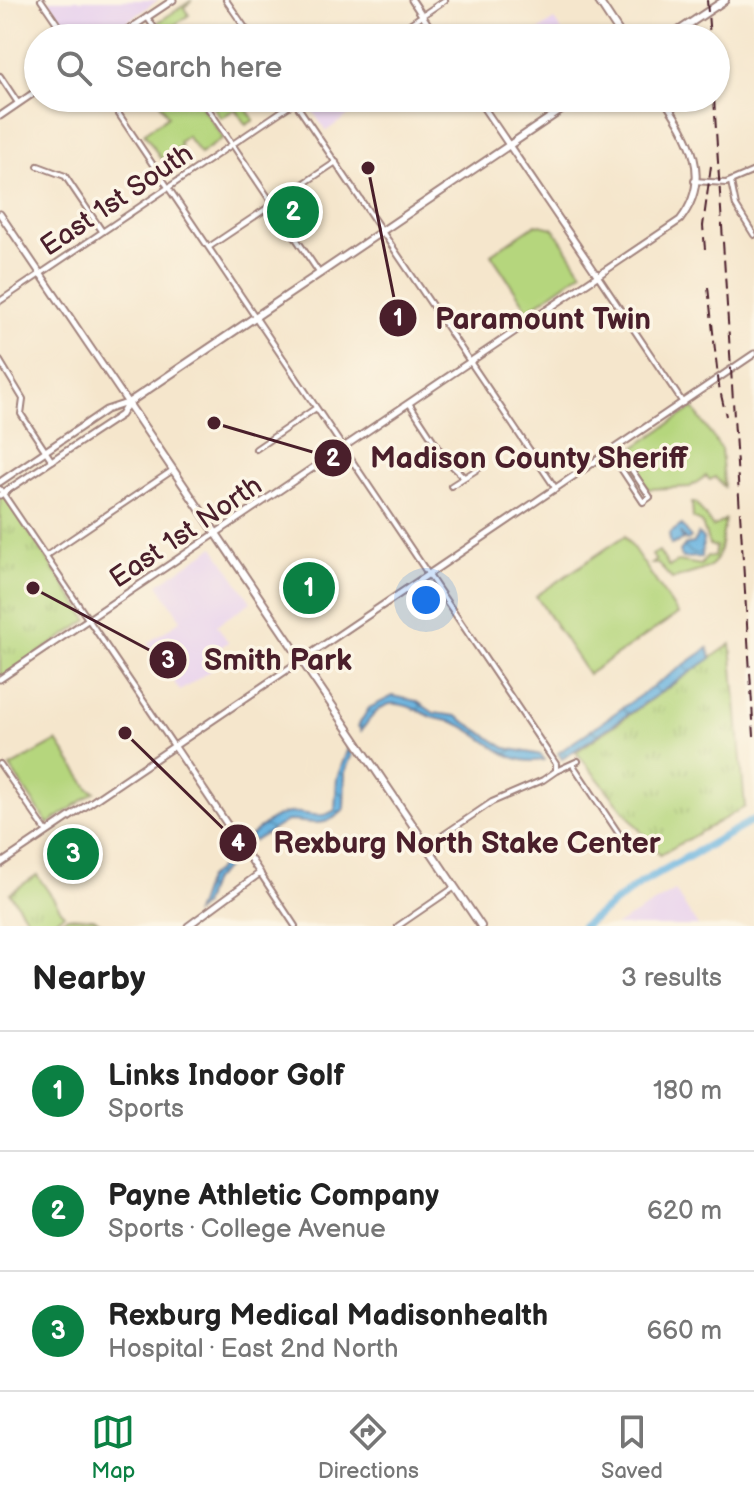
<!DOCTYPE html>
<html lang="en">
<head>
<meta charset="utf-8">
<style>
  :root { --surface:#fff; --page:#f6f6f6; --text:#222; --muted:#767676; --line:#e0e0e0; --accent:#0b8043 }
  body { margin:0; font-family:"Balsamiq Sans",sans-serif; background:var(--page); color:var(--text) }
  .you { position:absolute; left:426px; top:600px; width:28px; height:28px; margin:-20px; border:6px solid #fff; border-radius:50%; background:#1a73e8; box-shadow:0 0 0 12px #1a73e833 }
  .badge { display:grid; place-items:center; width:52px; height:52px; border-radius:50%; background:var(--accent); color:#fff; font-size:26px; font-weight:700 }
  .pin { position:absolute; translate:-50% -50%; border:4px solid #fff; box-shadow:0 2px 8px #0006 }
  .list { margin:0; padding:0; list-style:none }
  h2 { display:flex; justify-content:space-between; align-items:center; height:104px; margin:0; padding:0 32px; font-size:34px }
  h2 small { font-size:26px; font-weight:400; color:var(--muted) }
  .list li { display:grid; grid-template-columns:52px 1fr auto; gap:24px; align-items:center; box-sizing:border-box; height:120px; padding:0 32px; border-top:2px solid var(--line) }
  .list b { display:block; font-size:30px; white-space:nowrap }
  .list p { margin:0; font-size:26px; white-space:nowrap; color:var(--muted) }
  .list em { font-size:26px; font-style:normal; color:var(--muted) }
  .icon { flex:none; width:44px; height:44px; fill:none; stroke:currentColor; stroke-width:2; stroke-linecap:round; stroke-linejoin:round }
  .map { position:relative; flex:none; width:754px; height:926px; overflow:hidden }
  .search { position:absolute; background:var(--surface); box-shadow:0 2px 6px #0004; left:24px; right:24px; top:24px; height:88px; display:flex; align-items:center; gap:20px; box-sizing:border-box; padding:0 28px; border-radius:44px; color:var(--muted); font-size:30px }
  .sheet { height:464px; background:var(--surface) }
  nav { display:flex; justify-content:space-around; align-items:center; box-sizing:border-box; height:112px; border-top:2px solid var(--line); background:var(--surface); font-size:22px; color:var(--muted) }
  nav a { display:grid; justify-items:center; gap:4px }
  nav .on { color:var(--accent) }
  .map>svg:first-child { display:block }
  .built { fill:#e8d2ee }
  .grass { fill:#b5d67d; stroke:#807a54; stroke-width:2 }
  .park { fill:url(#park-tufts); stroke:#807a54; stroke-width:2 }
  .water { fill:url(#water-waves); stroke:#586986; stroke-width:2 }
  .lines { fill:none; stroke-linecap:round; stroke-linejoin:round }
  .river { stroke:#67b3e0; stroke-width:8 }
  .street-casing { stroke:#a0827c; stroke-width:8 }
  .secondary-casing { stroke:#a0827c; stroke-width:9 }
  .primary-casing { stroke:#a0827c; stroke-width:10 }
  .street { stroke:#fff; stroke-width:4 }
  .secondary { stroke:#fff; stroke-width:5 }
  .primary { stroke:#fff; stroke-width:6 }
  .rail { stroke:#4a1f2b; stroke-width:2; stroke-dasharray:12 6; stroke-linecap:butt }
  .labels { text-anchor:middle; stroke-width:7; stroke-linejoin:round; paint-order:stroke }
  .street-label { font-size:28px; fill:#4a1f2b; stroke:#fcf5e5 }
  .leader { fill:none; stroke:#4a1f2b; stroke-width:3 }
  .callout-dot { fill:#4a1f2b; stroke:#fcf5e5; stroke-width:3 }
  .mark-label { font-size:24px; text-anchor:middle; font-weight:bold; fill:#fff }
  .callout-label { font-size:30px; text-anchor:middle; font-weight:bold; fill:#4a1f2b; stroke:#fcf5e5; stroke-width:7; stroke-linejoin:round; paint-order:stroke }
</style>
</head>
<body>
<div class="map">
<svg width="754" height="926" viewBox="0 0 754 926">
  <defs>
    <pattern id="park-tufts" width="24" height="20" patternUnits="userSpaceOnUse" patternTransform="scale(2)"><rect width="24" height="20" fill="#b5d67d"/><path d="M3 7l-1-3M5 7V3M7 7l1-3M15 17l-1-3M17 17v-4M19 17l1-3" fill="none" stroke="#9db76c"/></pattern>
    <pattern id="water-waves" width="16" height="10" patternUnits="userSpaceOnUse" patternTransform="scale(2)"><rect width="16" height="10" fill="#67b3e0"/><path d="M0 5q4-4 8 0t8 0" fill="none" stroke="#5791b6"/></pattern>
  </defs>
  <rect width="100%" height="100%" fill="#fcf5e5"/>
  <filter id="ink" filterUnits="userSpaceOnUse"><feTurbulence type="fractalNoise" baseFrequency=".0125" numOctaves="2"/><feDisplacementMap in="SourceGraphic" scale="16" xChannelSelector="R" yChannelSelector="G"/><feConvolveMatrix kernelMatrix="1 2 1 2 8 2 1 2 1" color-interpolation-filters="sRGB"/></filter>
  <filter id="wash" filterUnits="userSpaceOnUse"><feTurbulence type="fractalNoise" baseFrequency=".006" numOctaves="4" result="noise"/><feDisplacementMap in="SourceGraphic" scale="32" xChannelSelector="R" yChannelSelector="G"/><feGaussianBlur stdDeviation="1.8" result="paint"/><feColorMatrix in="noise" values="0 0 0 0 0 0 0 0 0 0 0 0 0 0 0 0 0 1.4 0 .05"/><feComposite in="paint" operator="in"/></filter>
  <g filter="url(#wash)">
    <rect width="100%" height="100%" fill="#f5e6cc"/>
    <path class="built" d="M48,0H158L103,38H74Z
      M554,20L567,38H528Z
      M319,98H355L361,107L326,131L309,105Z
      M214,547L251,602L217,625L228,642L206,657L214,668L180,691L148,643L181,620L158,584Z
      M675,891L698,926H615L630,917Z"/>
    <path class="grass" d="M192,0L184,8L189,15L163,33L157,23Z
      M157,98H196L223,138L200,154L187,136L179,142L181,146L161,159L144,133L168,116Z
      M207,98H239L254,120L246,125L235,109L221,118Z
      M536,224L553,228L582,272L528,310L491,254Z
      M693,408L721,449L724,487L715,477L710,480L706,476L690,487L648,489L625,454Z
      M692,503H696L713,527L725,520C717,570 720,565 672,579L658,564H652L656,561L652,555L659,551L669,567L678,561L701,565L707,556L714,557L716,547L709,545L702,523L693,518Z
      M625,536L678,614L588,674L536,596Z
      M57,741L89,789L95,792L48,824L10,767Z
      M67,917L94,918L104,926H53Z"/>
    <path class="park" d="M3,493L88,620L0,679V495Z
      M731,644L745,807L660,855L576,752Z
      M37,875L64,914L46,926H32L10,893Z"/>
    <path class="water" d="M682,525L691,538L686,541L680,532L683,540L671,545L669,534Z
      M698,534L703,539L702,557L682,558L680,551L685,545L694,543Z
      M708,648L711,658L562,759L558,753Z
      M393,696L416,701L434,713L456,716L506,748L541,755L544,760C505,767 489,737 456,723C448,720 440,720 432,717C396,700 386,694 361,731L358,726L369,708Z
      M348,748L352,754L345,772L344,810C323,830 312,821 287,821L254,841L250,836C260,828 272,817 284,814C303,808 316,823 335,810L337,778Z
      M238,851L240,855L211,882L203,906L195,913L207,879Z"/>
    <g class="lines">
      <path class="river" d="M583,926L641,883L754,820"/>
    </g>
  </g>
  <g filter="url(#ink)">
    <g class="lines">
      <g class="street-casing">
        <path id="street" d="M41,0L67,38
          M226,0L252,38
          M147,17L161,38
          M389,38L445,0
          M0,76L18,103
          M108,98L556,764V771L543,780L492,802L427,846
          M201,98L320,274
          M292,98L556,489
          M38,166L65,176L102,231
          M694,181L726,183L754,171
          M731,182L736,206L754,235
          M209,247L336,162
          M598,276L683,403
          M0,301L301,98
          M0,361L23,399L21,414L52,461
          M409,403L447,461L464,477
          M256,449L316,408
          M610,452L643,502L650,497L617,448
          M451,486L484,465
          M0,489L174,746
          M46,556L173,470
          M0,764L47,832
          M573,765L621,837
          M556,771L578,761
          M260,873L295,926
          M398,926L455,887"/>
      </g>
      <g class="secondary-casing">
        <path id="secondary" d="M412,0L437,38
          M116,38L173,0
          M477,98L598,276
          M0,116L38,90
          M0,214L128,403
          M0,482L106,410L127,403
          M0,495L121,415L128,403
          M0,679L680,220C714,176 688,136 663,98
          M175,747L260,873L188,926
          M0,864L754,354"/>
      </g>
      <g class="primary-casing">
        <path id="primary" d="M598,0L623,38
          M668,38L725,0
          M481,926L128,403L579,98"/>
      </g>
      <use href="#street" class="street"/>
      <use href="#secondary" class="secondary"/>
      <use href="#primary" class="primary"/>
      <path class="rail" d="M707,0L710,38
        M714,98L754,736
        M705,249L703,226L711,166
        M708,287L719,386L726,416"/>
    </g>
  </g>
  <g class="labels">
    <g class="street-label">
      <text transform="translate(116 199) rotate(-34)" y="10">East 1st South</text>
      <text transform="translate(185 531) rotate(-34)" y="10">East 1st North</text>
    </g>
  </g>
  <path class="leader" d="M368 168L398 318M214 423L333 458M33 588L168 660M125 733L238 843"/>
  <g class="callout-dot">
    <circle cx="368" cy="168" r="8"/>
    <circle cx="214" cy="423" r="8"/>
    <circle cx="33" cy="588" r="8"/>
    <circle cx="125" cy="733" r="8"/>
    <circle cx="398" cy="318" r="20"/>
    <circle cx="333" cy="458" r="20"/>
    <circle cx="168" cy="660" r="20"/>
    <circle cx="238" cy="843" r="20"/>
  </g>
  <g class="mark-label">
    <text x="398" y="326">1</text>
    <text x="333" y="466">2</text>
    <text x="168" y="668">3</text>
    <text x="238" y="851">4</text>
  </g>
  <g class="callout-label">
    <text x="543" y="329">Paramount Twin</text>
    <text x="529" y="468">Madison County Sheriff</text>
    <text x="278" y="670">Smith Park</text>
    <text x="467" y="853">Rexburg North Stake Center</text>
  </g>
</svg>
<div class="you"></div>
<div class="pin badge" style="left:309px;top:588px">1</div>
<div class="pin badge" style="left:293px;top:212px">2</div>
<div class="pin badge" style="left:73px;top:854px">3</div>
<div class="search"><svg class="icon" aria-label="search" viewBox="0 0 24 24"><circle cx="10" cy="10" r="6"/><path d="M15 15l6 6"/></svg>Search here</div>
</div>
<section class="sheet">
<h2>Nearby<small>3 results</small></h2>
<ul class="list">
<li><span class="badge">1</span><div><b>Links Indoor Golf</b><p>Sports</p></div><em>180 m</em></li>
<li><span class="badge">2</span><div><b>Payne Athletic Company</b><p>Sports · College Avenue</p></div><em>620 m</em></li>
<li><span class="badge">3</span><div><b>Rexburg Medical Madisonhealth</b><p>Hospital · East 2nd North</p></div><em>660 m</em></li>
</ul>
</section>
<nav>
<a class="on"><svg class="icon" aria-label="map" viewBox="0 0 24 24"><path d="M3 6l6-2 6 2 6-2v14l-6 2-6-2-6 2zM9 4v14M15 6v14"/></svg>Map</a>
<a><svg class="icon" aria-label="directions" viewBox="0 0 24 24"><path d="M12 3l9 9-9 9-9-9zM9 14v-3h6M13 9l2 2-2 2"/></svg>Directions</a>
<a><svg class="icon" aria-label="saved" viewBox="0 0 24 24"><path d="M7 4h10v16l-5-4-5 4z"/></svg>Saved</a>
</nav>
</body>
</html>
